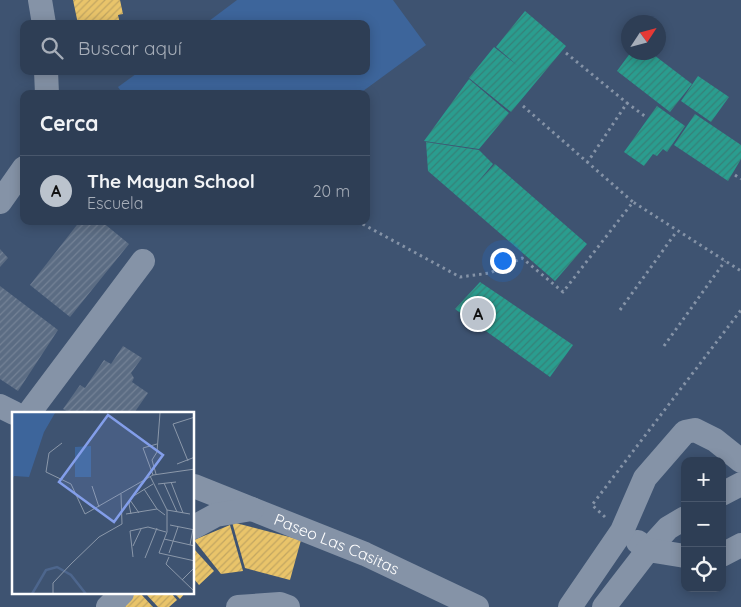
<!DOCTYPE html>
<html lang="es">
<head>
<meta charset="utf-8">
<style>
  :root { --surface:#2e3e55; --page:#3a495f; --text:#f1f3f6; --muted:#a7aeb9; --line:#49576c; --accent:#bbc3cd }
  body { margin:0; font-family:Quicksand,sans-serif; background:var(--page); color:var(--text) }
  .controls { position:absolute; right:15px; bottom:15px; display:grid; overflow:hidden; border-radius:10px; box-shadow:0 2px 12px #0003 }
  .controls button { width:45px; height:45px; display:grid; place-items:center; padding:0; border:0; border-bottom:1px solid var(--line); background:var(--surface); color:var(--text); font:25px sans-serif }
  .compass { position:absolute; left:621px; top:15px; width:45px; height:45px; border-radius:50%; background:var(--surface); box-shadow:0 2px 12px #0003; rotate:54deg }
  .you { position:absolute; left:502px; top:260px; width:18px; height:18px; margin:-12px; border:4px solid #fff; border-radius:50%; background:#1a73e8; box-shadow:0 0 0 8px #1a73e833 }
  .badge { display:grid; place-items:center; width:32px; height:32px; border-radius:50%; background:var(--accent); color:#111; font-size:16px; font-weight:700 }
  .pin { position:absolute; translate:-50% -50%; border:2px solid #fff; box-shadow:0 1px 5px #0006 }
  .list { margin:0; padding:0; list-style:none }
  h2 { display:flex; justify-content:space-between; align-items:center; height:65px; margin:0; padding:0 20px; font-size:21px }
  h2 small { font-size:16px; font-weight:400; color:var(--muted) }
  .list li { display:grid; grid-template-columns:32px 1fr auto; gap:15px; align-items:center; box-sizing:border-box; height:70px; padding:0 20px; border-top:1px solid var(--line) }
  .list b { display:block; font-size:19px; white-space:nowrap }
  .list p { margin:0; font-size:16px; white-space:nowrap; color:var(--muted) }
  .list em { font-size:16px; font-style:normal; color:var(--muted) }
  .icon { flex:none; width:28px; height:28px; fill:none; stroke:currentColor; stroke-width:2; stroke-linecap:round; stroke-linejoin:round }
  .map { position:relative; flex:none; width:741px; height:607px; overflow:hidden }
  .search { position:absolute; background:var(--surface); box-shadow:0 2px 12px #0003; left:20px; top:20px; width:350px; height:55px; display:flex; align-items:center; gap:12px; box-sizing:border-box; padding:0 18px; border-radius:10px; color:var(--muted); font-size:19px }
  .panel { position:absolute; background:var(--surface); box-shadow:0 2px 12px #0003; left:20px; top:90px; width:350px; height:135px; border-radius:10px }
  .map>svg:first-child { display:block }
  .garden { fill:#3d659b }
  .homes { fill:url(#homes-hatch) }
  .schools { fill:url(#schools-hatch) }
  .building { fill:url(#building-hatch) }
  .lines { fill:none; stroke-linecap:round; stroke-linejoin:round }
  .path { stroke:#8593a7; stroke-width:3; stroke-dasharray:2.5 4; stroke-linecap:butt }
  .minor { stroke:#8593a7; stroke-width:24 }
  .labels { text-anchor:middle; stroke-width:5; stroke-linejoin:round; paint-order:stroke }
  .street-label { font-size:16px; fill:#fff; stroke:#294f86 }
  .inset-river { fill:none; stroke:#4d668d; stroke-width:2.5 }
  .inset-road { fill:none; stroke:#8b98aa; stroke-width:1 }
  .view { fill:#839eea; fill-opacity:0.15; stroke:#839eea; stroke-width:2.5 }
  .inset-edge { fill:none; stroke:#fff; stroke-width:2.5 }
</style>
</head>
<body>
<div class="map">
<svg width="741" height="607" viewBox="0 0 741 607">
  <defs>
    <pattern id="homes-hatch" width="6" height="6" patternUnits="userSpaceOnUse" patternTransform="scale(1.25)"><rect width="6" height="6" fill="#e9c46a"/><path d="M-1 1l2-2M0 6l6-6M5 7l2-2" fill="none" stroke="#c2a662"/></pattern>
    <pattern id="schools-hatch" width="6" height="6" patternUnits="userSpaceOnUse" patternTransform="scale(1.25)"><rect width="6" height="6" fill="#2a9d8f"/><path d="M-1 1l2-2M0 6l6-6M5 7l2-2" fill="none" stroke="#368178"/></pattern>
    <pattern id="building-hatch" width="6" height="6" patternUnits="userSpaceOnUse" patternTransform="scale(1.25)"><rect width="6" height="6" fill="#5b6c83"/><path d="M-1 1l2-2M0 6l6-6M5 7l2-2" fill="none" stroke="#748296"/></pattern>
  </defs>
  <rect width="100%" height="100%" fill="#3e5371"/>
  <path class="garden" d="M237,0H393L426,45L359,94H123L118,87L140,71H366V24H205Z"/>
  <path class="homes" d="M73,0H120L123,14L118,15L120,24H78Z
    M232,522L301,540L290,580L245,568Z
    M230,525L243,571L221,574L194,540Z
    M194,549L214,571L199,585L194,579Z
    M133,593H140L153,607H125Z
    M145,593H171L177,600L169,607H158Z
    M174,593H185L180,599Z"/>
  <path class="schools" d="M525,11L566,46L511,112L469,78L494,47L518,66L496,47Z
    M631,52H650L692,84L670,112L617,71Z
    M698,76L729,97L711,122L681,101Z
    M469,79L509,113L479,149L424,141Z
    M657,106L685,126L667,152L663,149L657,156L653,154L644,166L624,152Z
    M695,114L741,145V159L728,181L674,145Z
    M426,142L479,150L493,164L477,183L495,164L587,244L555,281L428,171Z
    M480,282L573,345L550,377L455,309Z"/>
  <path class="building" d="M80,221H101L129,244L70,317L30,285Z
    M0,249L8,258L0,267Z
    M0,286L58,330L18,391L0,379Z
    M123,346L142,358L131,373L134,378L132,382L148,393L134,413H70L63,409L80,385L85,388L104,360L111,364Z"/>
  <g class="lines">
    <path class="path" d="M566,53L627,103
      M523,106L633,202
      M587,163L627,103L646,117
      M735,175L741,179
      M357,221L460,277L490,273L522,258L563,292L633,202L741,271
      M620,310L677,231
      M664,346L725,261
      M605,517L592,505L741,310"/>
    <g class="minor">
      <path d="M40,0L44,24"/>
      <path d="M46,71L47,94"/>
      <path d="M0,202L24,168"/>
      <path d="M0,406L14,413"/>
      <path d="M29,413L143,261"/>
      <path id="s1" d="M194,486L365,554L477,607"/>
      <path d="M722,494L741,484"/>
      <path d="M194,527L216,515L252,509"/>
      <path d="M638,542L648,550L668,528L685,518"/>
      <path d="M722,555L741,545"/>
      <path d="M108,607L122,593"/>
      <path d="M238,607L280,604L288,607"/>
      <path d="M570,607L622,531L645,478L685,432L695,430L715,440L741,461"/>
      <path d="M604,607L648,550L685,556"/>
    </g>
  </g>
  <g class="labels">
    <g class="street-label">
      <text dy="6" stroke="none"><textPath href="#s1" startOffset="154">Paseo Las Casitas</textPath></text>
    </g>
  </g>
  <g transform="translate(12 412)">
    <rect width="182" height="182" fill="#3e5371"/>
    <path d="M0,1H43L32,20L17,65L2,64L0,68Z" fill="#3d659b"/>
    <path d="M79,34V65H63V35Z" fill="#3d659b"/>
    <path class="inset-river" d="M20,182L34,158L45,155L59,163L74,182"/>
    <path class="inset-road" d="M50,31L37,41L34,60L59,72L73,102L141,63L183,57M176,49L161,12L183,5M165,52L183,45M144,62L140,48L145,40L148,1M141,63L131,36L145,32M138,64L155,98V120L147,141L183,149M159,70L171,101M152,71L165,100M146,72L164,70M80,74L87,95M132,77L145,97M118,88L127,101M155,98L178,102M114,102L145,97L153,103M119,102L117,92L120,85L141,72M158,113L183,118M152,127L183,134M178,133L181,117M121,134L129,117M157,141L166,115M121,145L118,119L136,115L154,120M157,145L154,152L183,180M133,146L145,116M170,168L183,155M41,182V171L59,152L87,125L110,112L109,82"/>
    <path class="view" d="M96,3L151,43L102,110L47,70Z"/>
    <rect width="182" height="182" class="inset-edge"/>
  </g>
</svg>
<div class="controls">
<button>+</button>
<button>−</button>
<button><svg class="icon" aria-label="locate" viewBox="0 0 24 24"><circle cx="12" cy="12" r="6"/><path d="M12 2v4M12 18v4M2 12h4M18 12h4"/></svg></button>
</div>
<svg class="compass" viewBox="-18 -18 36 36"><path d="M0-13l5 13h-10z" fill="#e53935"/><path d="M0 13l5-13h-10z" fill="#a7aeb9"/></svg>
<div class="you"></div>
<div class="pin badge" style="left:478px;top:314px">A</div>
<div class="search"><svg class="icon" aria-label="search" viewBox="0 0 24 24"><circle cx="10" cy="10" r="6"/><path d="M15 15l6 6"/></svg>Buscar aquí</div>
<section class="panel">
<h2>Cerca<small></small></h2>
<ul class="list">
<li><span class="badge">A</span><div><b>The Mayan School</b><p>Escuela</p></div><em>20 m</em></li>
</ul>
</section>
</div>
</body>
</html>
